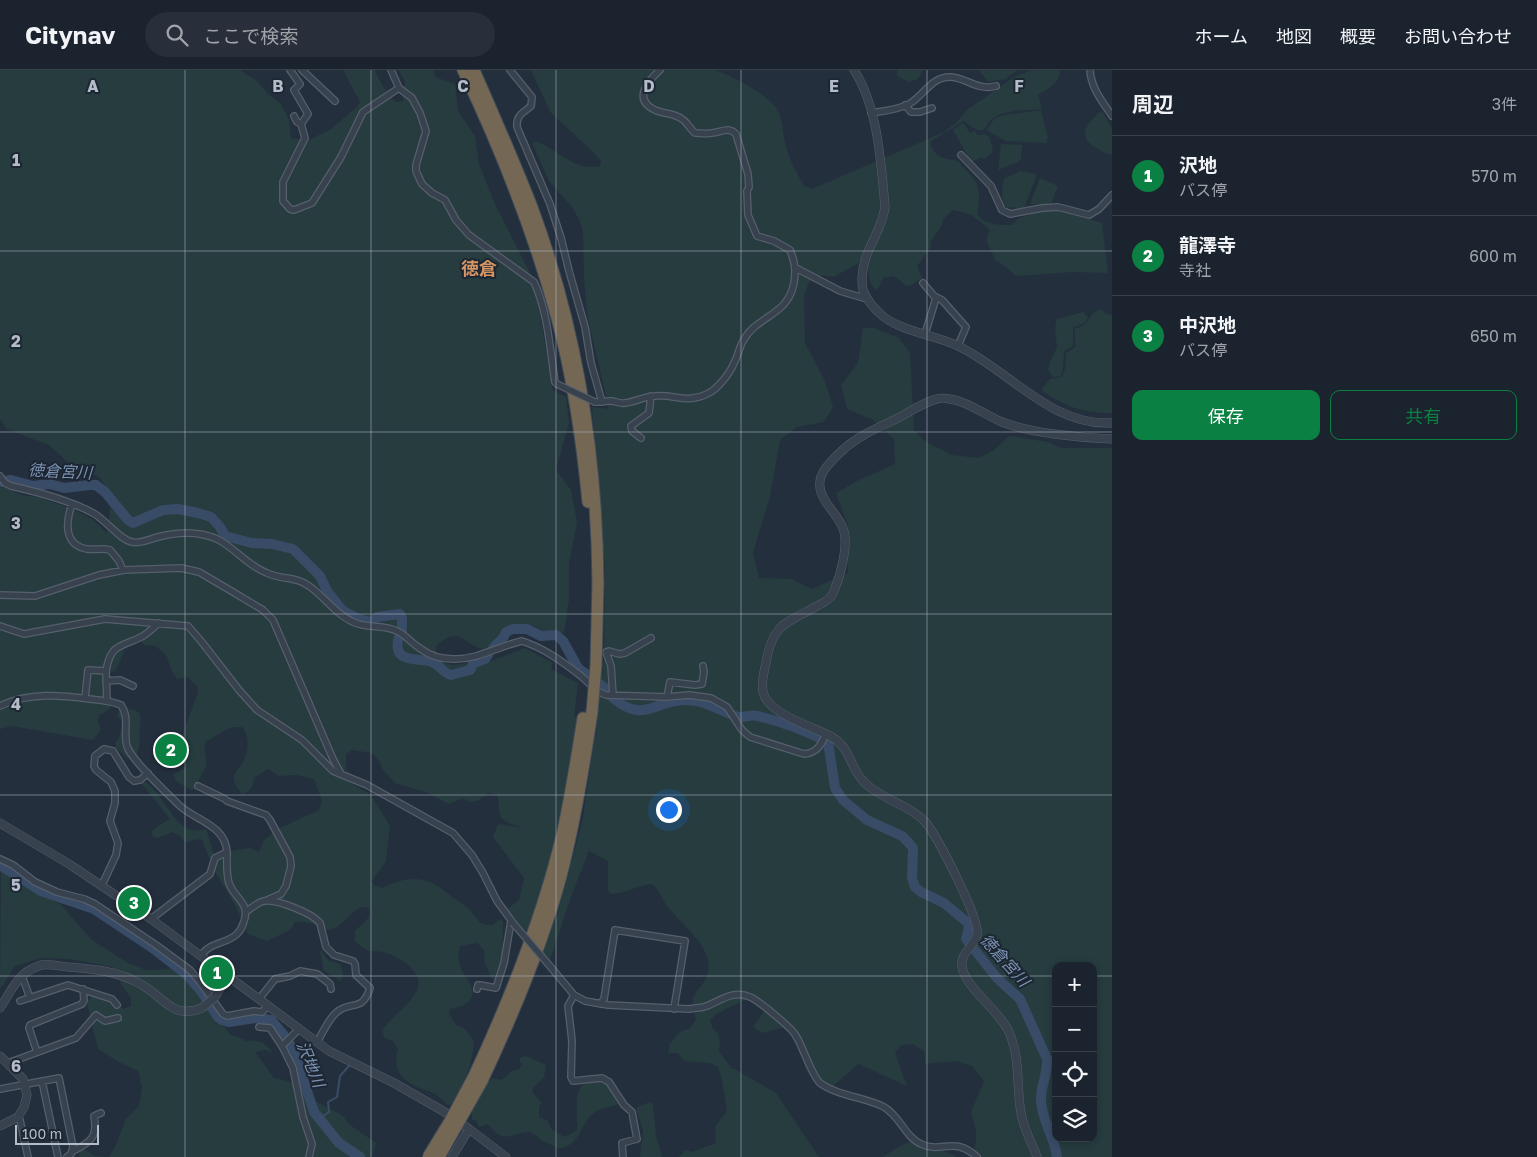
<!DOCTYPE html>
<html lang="ja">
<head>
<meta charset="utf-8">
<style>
  :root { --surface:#1b232e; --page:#282f3a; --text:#f1f3f6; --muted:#a0a4aa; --line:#39404a; --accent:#0b8043 }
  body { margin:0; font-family:"Golos Text","Noto Sans JP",sans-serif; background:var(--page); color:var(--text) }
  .controls { position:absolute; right:15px; bottom:15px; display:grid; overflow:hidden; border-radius:10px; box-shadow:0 2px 8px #0003 }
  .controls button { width:45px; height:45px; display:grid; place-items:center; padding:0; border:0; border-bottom:1px solid var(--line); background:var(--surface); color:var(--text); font:25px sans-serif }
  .scale { position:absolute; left:15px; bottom:12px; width:84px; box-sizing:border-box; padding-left:5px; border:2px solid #b4bcc9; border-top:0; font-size:14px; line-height:18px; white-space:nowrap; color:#b4bcc9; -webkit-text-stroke:4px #1d2633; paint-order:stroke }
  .you { position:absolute; left:668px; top:739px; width:18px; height:18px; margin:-12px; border:4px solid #fff; border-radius:50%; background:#1a73e8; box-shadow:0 0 0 8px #1a73e833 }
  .badge { display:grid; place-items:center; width:32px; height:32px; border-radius:50%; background:var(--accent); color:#fff; font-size:16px; font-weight:700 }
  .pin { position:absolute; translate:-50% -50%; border:2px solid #fff; box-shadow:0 1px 5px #0006 }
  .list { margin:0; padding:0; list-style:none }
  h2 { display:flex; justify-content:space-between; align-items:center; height:65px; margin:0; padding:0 20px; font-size:21px }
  h2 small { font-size:16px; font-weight:400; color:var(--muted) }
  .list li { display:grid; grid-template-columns:32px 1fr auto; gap:15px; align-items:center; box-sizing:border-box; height:80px; padding:0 20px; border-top:1px solid var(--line) }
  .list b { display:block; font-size:19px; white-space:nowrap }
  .list p { margin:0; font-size:16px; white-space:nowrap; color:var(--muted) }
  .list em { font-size:16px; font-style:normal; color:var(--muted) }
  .actions { display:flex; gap:10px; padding:15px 20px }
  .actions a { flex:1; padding:11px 0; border:1px solid var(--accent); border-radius:10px; text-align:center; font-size:18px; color:var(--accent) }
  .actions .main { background:var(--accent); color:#fff }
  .icon { flex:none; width:28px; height:28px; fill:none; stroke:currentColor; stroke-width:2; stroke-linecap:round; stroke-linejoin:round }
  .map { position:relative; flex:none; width:1112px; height:1087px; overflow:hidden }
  header { display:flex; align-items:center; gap:30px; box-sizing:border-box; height:70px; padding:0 25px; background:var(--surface); border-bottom:1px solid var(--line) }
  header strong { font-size:24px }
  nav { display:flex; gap:28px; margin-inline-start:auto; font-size:18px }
  .search { width:350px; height:45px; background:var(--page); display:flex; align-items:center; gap:12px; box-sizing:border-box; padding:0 18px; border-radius:28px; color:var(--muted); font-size:19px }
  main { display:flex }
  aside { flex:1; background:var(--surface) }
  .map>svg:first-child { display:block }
  .green { fill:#263c3f; fill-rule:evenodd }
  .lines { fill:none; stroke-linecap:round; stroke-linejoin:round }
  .stream { stroke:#394c67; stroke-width:2 }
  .river { stroke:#394c67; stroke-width:10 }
  .minor-casing { stroke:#565f6c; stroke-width:8 }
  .tertiary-casing { stroke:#565f6c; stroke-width:9 }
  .motorway-casing { stroke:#434c59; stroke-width:13 }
  .minor { stroke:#38414e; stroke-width:5.5 }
  .tertiary { stroke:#38414e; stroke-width:8 }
  .motorway { stroke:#746855; stroke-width:11 }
  .minor-bridge-casing { stroke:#565f6c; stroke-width:8; stroke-linecap:butt }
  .tertiary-bridge-casing { stroke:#565f6c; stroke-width:9; stroke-linecap:butt }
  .motorway-bridge-casing { stroke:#434c59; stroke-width:13; stroke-linecap:butt }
  .minor-bridge { stroke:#38414e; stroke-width:5.5 }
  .tertiary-bridge { stroke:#38414e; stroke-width:8 }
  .motorway-bridge { stroke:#746855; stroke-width:11 }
  .grid { fill:none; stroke:#b4bcc9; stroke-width:1; stroke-opacity:0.55 }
  .labels { text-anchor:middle; stroke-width:4; stroke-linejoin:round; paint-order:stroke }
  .water-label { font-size:16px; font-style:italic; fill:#7c92b1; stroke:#1d2633 }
  .quarter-label { font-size:18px; font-weight:bold; fill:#d59563; stroke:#1d2633 }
  .grid-label { font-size:16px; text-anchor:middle; font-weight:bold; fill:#b4bcc9; stroke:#1d2633; stroke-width:4; stroke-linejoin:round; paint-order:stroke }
</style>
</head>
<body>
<header>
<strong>Citynav</strong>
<div class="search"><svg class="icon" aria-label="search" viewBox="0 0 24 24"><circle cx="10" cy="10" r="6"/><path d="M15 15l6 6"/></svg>ここで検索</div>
<nav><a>ホーム</a><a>地図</a><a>概要</a><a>お問い合わせ</a></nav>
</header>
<main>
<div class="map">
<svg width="1112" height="1087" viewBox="0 0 1112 1087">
  <rect width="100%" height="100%" fill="#242f3e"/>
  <path class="green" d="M0,0H240L256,10L268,24L281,34L289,50L291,68L307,71L331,59L357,37L360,32L343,0H375C379,11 387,24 396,32L403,31L405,12L399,0H434L435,7L455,14L458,41L475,66L479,94L494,132L529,201L535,216L553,320L566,327L569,352L556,400L571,420L577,452L569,494V530L564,563C558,562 550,563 544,561C540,560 537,557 534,556C512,548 499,564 488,580C465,579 460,551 436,577L437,589L452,595L491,591L525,578L553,593L551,599L578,613L574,646L578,649L574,683L549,795L529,864L505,841L519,830L524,808L493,767L498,754L525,758C515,755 500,753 499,741C499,735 499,731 497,725L489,723L477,731L469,732L463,728L449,734L425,722L395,713L383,700L379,691L372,683L352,680L346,684V697L351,713L371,725L390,756L386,791L372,811L374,815L382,818C412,804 428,806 452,827C457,831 463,834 468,838C475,845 479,857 492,855C495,854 498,850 501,849L503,852C502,870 506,893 494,909H492L485,894L484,880L477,873L460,876C458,883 458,889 460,896C462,903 467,908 470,914C479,930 463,937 450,939L449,944L456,955L464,958L474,971C473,987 469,1001 462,1016C459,1022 455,1026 453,1034L448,1035C444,1032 440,1027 435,1024C430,1021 423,1020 417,1017C400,1009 392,998 398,979L393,971L385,968L382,961C391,946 409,937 417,920C426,902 397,885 383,882C378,881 372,882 367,880C363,879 359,874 355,871V861L369,847L370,841L367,837C351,837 346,855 332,859C321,862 318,855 310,853C305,852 299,852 294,852L293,857L288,861L267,871L248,864L235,835L214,800L202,770L197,769L185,773L180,766L173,762L158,768L153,767L151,762L156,757L170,749L141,713L144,711C167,724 174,769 206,759L213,781L214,783H219L249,778L259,782L264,770L280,758L319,740L322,731L314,709L296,705L279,706L268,699L254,708C253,717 251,721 242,724C239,720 235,715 234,710C233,702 238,700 242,694C249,682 250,667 242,657C225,656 221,665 206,671C202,681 208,686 206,696C203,704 197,710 195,719L191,720L176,711L173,705L177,702L184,699L186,696L180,671L197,625L198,617L187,607L177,609L172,602L167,587L156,576L145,575L140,571L128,572L117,598L115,601L110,603L109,611L106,616C112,630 116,639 99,645L98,652L101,660L93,670L11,656L0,659V418L4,417L21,425L38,427L75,440L92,449L107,463L112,425L99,407L70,394L49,375L7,359L0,349Z
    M531,0H715C733,7 758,19 772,33C784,44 782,62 786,77C790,91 797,103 804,116L812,119L944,62L956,53L968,39L1014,7L1032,0H1060C1060,14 1048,19 1038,25L1042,39C1029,40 1000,40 991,50C988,53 986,57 984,60C976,62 971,56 964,51L931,71V76C938,89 942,87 956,91C960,92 964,98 967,101C982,116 980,125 977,144C986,156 999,155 1013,155L1017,149L1044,140L1056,139L1102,153L1108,203L1073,202L1016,206L1006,197L995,190L986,170L990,160L972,145L953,140L943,149L942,155L930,173L931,178L917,196L922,208L912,215L907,216L894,206L883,208L877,220C866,214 871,201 865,189L834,207L822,205L809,212L804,226L805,273L825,311L833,337L824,352L797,357L780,370L770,426L753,483L759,508L791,509L812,519L848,503V456L836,423L857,411L895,394L894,369L873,350L847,339L841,315L858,293L863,258H874L899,268L910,283L914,360L926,372L952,385L979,388L994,380L1009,366L1048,372L1061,378H1112V1087H973L976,1071V1060L971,1042L984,1011L972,996L956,991L925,994L924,981L913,974L901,975L895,983L907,1016L858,994L830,1019L814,1012L805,998L799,970L786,957L762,963L753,957L767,937L765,933L745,930L740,932L718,943L710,950L712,957L718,964L720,972L719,981L732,999H735L776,1023L819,1087H679L685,1080L692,1082L716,1073L715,1057L727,1041L722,1010L718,997L710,993L684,991L678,983H668L670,973L680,962L690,958L696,949C694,942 691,932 694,926C698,918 706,912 708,903C714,878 681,854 667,836C662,829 660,820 652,814C638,815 625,824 611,824L608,821V791L589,781L572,824L550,890L542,883L557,846L583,749L595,664L597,666L596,654L604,589L605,502L592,337L609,339L588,249L584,210L583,161L579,149L572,137L549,111L532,73L536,71C556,79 576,102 600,96L601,91L592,81L550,42ZM1056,896H1093V1068H1056Z
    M897,0H923L918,9L909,12L897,6Z
    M979,0H1018L1005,9L988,12Z
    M1041,40L1048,67L1046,73L1006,71L986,60L995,48L1004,45Z
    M1102,41L1112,58V85C1097,80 1075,70 1090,52C1094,47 1097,44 1102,41Z
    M963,53L970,63L975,61L977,65L985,64L989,67L993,79L991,84L984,89L982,87L971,92L953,60Z
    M1001,74L1022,75V77L1021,89L1018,92L998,100Z
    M1020,101L1037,104L1024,139L1011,137L1009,139C1000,134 1001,117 1005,108Z
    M1040,108L1058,116L1051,134H1030Z
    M1101,239L1106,244L1112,245V343C1082,343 1066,337 1041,320L1050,309L1062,307L1065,299L1066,283L1075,277C1076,270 1074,265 1075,258C1090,257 1087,243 1101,239Z
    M1083,242L1088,247C1085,254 1081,256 1073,257V276L1064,281L1063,300L1061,306L1053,307L1048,300L1050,292L1057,277L1055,258L1057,249Z
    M132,639L138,642L141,648C138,661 142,672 137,684L128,689L116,678L115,673L119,669C119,662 123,658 122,650L118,647V641Z
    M1,795L28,817L60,834L92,870L128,893L146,900L175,899L200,924L231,965L243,969L246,972C256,968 268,973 272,983L265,980L255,982L274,1008L298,1014L285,977L293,969L315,1031L342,1045L350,1055L376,1073L372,1087H79L80,1080L84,1079L95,1086L109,1087L116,1075L126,1049L139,1036L142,1017L138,1001L119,992L98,979L87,933L92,925L109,930L123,939L131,936V928L123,917L113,897L70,889L41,888L15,896L0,919Z
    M321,880L329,891L340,894L343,903L341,911L324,901L320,881Z
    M526,986L546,995L544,1007L533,1018L532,1022L542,1033L539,1036V1047L548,1051C551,1062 556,1062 565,1067L577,1060C578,1049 573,1019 584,1014C588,1013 601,1011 604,1010L621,1033C613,1037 604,1037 595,1042C580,1052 581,1076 560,1078C553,1078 549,1072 542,1071C523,1051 517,1072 500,1065C495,1063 491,1057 487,1054L482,1056H478L477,1051L472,1049V1040L489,1011L493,1008L502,1010L510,1002L519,999L522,994L520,992V988Z
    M650,1032L653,1035L656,1065L662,1087H640L643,1060L637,1042V1037Z
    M913,1070L954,1085L955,1087H883L898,1077Z"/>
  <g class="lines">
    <path class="stream" d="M319,1049L329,1042L328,1032L337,1027L340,1006L349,996"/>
    <path class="river" d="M0,412L11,410L33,416L50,414L64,418L90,415H96L105,422L128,450L133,453L163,440L178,439L198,443L211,447L220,457L225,466L252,473L272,474L293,479L320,506L327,521L343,541L359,549L371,552L377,547L400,544L402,548V560
      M399,566C391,595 417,587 432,592C440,595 443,603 451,605L470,600L473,594L485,589L488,585
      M493,578L503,568L506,562L513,559H527L541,566L556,565L563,571L578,598L609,621
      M613,628C644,654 653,631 684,630C704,629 720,641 738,647C744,648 750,644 757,646C781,651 806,661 828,672L835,718L843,730L867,750L902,766L907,771L913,778L912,808L915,817L921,822L944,833L968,853L969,857L966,869L997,908L1020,929L1047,989C1048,1004 1040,1017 1041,1031C1042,1051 1055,1068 1057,1087
      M0,795L41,821L94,839L154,879L186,904L201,921L218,947L222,950L229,952L255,948L271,950L283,964L293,979L314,1042L339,1073L360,1087"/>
    <g class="minor-casing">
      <path id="minor" d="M290,0L300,14L294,20L308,44L301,54L305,68L283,112V131L290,139L294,140L312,133L341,87L363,42L399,18
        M302,0L335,31
        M391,0L399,18L412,28L420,43L426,61L416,95V101L422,114L432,123L445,130L456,150L469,165L534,212C548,242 550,280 555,312L557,314
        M510,0L532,27L531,36C523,43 516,45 517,57L550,134L561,168L569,201L585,257L591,293L602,332
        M1090,0C1091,18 1102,31 1112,46
        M905,35L911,42H920L932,38
        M871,43C884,41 897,40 909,34C924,26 931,6 951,7C967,8 977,21 996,16
        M294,46L297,52L301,54
        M961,85L991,116L1002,140L1010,144L1042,138L1058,137L1089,145L1099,139L1112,125
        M796,198L840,221L867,229
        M923,213L934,226L942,230L966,257L958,276
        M925,264L936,228
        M595,332C601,332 605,331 611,331C615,331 620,334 625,333C636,332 645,326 655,326C675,324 686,334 707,324C718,319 730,303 734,293C738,286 739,278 743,271C757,245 788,246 794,213C796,200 795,192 790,180L774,171L757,166L748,145L747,121L749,117L748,104L736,64C728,56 722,62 712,63C707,64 701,63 695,63C690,59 687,52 682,49C674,43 664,44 655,40C632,29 648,11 660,0
        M641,368L632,361L631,356L649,343L651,326
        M0,406L5,413L11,416C38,422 69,430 93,443C106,450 120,470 132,472C140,474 150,469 158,467C177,462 199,461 217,469C235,478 248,496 267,503C281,510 296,506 309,516C325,527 335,544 353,552C367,559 383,554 397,561C406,565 412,574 421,579C430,586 442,589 453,589C477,590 499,576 522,571C544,578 563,592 581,606C589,613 596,622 606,625L667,627L689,625L711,628L727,637L742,660L750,667L804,684C817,683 821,675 826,664
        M72,434C66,451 63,475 87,479C95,480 103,478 110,480L119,491L123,500
        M0,525L35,526L99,505L124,500L181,498L199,502L233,522L263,540L273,550L333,689L341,704
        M0,556L24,564L105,549L188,556L201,571L239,620L257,640L302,670L333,701L367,715L453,763L472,785L483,803L497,831L513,853
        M106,601C111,572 121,578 143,566C149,562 154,557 159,553
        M106,611L120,610L133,616
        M613,625L611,596L606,582L609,581L619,584L625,583L651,568
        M667,627L670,612L695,615L702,614L704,602L703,596
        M85,628L88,600L106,601L107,631
        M0,636C29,622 60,625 90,629C100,630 112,631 121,635C130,648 123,663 127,676C131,690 168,724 180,736C197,751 225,755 227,782L215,788L210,804L151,849
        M198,716L225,729L227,731L266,745L270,750L290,787L291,796L286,816L281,824L265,831
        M0,789L13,795L35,812L57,822L84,829L95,834L156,875L190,900L200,912L223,944L227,946L254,941L262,942L268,936
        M102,815L116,785L118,773L110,751L115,733V721L111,712L96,700L94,696L95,686L104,679L113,681L129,707L134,711L140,710L148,703
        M247,841C252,838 258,832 264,831C277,829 312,843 320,853L326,877L334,885L353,891L355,894L356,905L370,918C362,943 351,930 337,942C328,949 323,963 317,972
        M201,885C212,871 227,874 237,864C240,861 242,858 243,854C252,833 235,830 229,813C226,803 227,792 227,782
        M549,895L574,925L585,931L608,935L689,939C694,938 699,938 704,937C719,932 733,919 750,927C758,930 793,959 796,966C803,977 812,1006 820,1013C838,1026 864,1027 884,1037C900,1046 905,1067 921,1074C942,1084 953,1065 977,1087
        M22,906L30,928
        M477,919L478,915H480L496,918L504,893L511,851
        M574,925L568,936L572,971L571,1007L573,1011L602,1008L609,1012L624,1035L632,1042L637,1069L622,1073L623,1087
        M259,929L275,909L290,906L300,901L317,904L330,914L331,919
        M20,931L68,915L112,929L117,935
        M600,934L604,929L615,860L685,871L674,939
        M259,957L270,958L282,976L293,998L303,1047L312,1074L309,1087
        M282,976L299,959
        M37,982L29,958L30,955L82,934L84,930L83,919
        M8,993L76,968L96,945L105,951L118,948
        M42,1011L58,1087
        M0,1019L59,1008L73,1077L71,1084L67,1087
        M18,1047L20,1050L28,1087
        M73,1081C91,1072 98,1067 94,1046L101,1043"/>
    </g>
    <g class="tertiary-casing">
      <path id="tertiary" d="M854,0C878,37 881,93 885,137C881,165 863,179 862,208C862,212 862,216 863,220C867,230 875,240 884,247C904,262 935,265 958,276C1009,300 1050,356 1112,353
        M0,753L69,794L151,849L329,981L394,1013L443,1041L469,1059L506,1087
        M215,927L228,905
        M0,938C7,928 14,912 24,904C29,900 35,897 41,895C50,894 59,896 68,897C94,899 119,901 142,915C164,927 172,950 202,938
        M0,986L23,1009L27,1025L24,1037L18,1047L0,1056
        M452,1087L469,1059
        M1037,1087C1032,1073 1023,1058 1021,1043C1016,1015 1021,990 1009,962C1000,941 964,917 962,896C960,883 974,877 977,865C981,850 938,769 927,754C911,735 880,729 864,712C848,696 853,679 830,666C811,656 768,644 763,622C761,612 764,602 766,593C772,554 786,553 817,536C825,532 831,529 834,521C841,504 849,474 843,458C837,443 817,428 820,411C821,400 836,386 844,379C859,365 882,356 900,347C911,341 924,332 937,329C940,328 946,328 949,329C967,331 985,345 1002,352C1030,363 1081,368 1112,369"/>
    </g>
    <g class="motorway-casing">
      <path id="motorway" d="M463,0C501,80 534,163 557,248C573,308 582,370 588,432
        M474,0C494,46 515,93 533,140C577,260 597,386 598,513
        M474,1006C511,927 543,846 563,761C571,724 577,686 583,648
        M482,1011C513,945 542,877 561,806C575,752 584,697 592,642"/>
    </g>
    <use href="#minor" class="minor"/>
    <use href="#tertiary" class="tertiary"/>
    <use href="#motorway" class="motorway"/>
    <g class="minor-bridge-casing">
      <path id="minor-bridge" d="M557,314L595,332
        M513,853L549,895"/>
    </g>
    <g class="tertiary-bridge-casing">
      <path id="tertiary-bridge" d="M202,938L215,927"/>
    </g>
    <g class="motorway-bridge-casing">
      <path id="motorway-bridge" d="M592,642L596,595L598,513
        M428,1087L450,1051L474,1006
        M439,1087L482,1011"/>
    </g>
    <use href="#minor-bridge" class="minor-bridge"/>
    <use href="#tertiary-bridge" class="tertiary-bridge"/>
    <use href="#motorway-bridge" class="motorway-bridge"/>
  </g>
  <path class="grid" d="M185,0V1087M371,0V1087M556,0V1087M741,0V1087M927,0V1087M0,181H1112M0,362H1112M0,544H1112M0,725H1112M0,906H1056M1093,906H1112"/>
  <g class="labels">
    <g class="water-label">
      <text transform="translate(60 401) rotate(3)" y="6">徳倉宮川</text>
      <text transform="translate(1005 890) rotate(48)" y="6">徳倉宮川</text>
      <text transform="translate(311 994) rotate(68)" y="6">沢地川</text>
    </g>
    <g class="quarter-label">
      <text x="479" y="205">徳倉</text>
    </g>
  </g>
  <g class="grid-label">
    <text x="93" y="22">A</text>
    <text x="278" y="22">B</text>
    <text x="463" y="22">C</text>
    <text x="649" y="22">D</text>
    <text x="834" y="22">E</text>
    <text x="1019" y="22">F</text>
    <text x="16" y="96">1</text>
    <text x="16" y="277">2</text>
    <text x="16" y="459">3</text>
    <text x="16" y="640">4</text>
    <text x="16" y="821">5</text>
    <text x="16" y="1002">6</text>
  </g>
</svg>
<div class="controls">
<button>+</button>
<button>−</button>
<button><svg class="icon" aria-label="locate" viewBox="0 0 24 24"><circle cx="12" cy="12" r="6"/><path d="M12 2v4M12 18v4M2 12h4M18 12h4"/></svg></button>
<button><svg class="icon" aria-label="layers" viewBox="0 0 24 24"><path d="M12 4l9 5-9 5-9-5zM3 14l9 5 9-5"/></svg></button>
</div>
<div class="scale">100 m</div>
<div class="you"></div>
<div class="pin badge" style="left:217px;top:903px">1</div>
<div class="pin badge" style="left:171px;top:680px">2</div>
<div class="pin badge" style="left:134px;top:833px">3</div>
</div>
<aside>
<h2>周辺<small>3件</small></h2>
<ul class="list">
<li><span class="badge">1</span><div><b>沢地</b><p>バス停</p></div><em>570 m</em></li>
<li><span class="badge">2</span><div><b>龍澤寺</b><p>寺社</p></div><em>600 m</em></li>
<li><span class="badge">3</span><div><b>中沢地</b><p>バス停</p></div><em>650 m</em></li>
</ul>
<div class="actions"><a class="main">保存</a><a>共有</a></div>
</aside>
</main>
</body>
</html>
